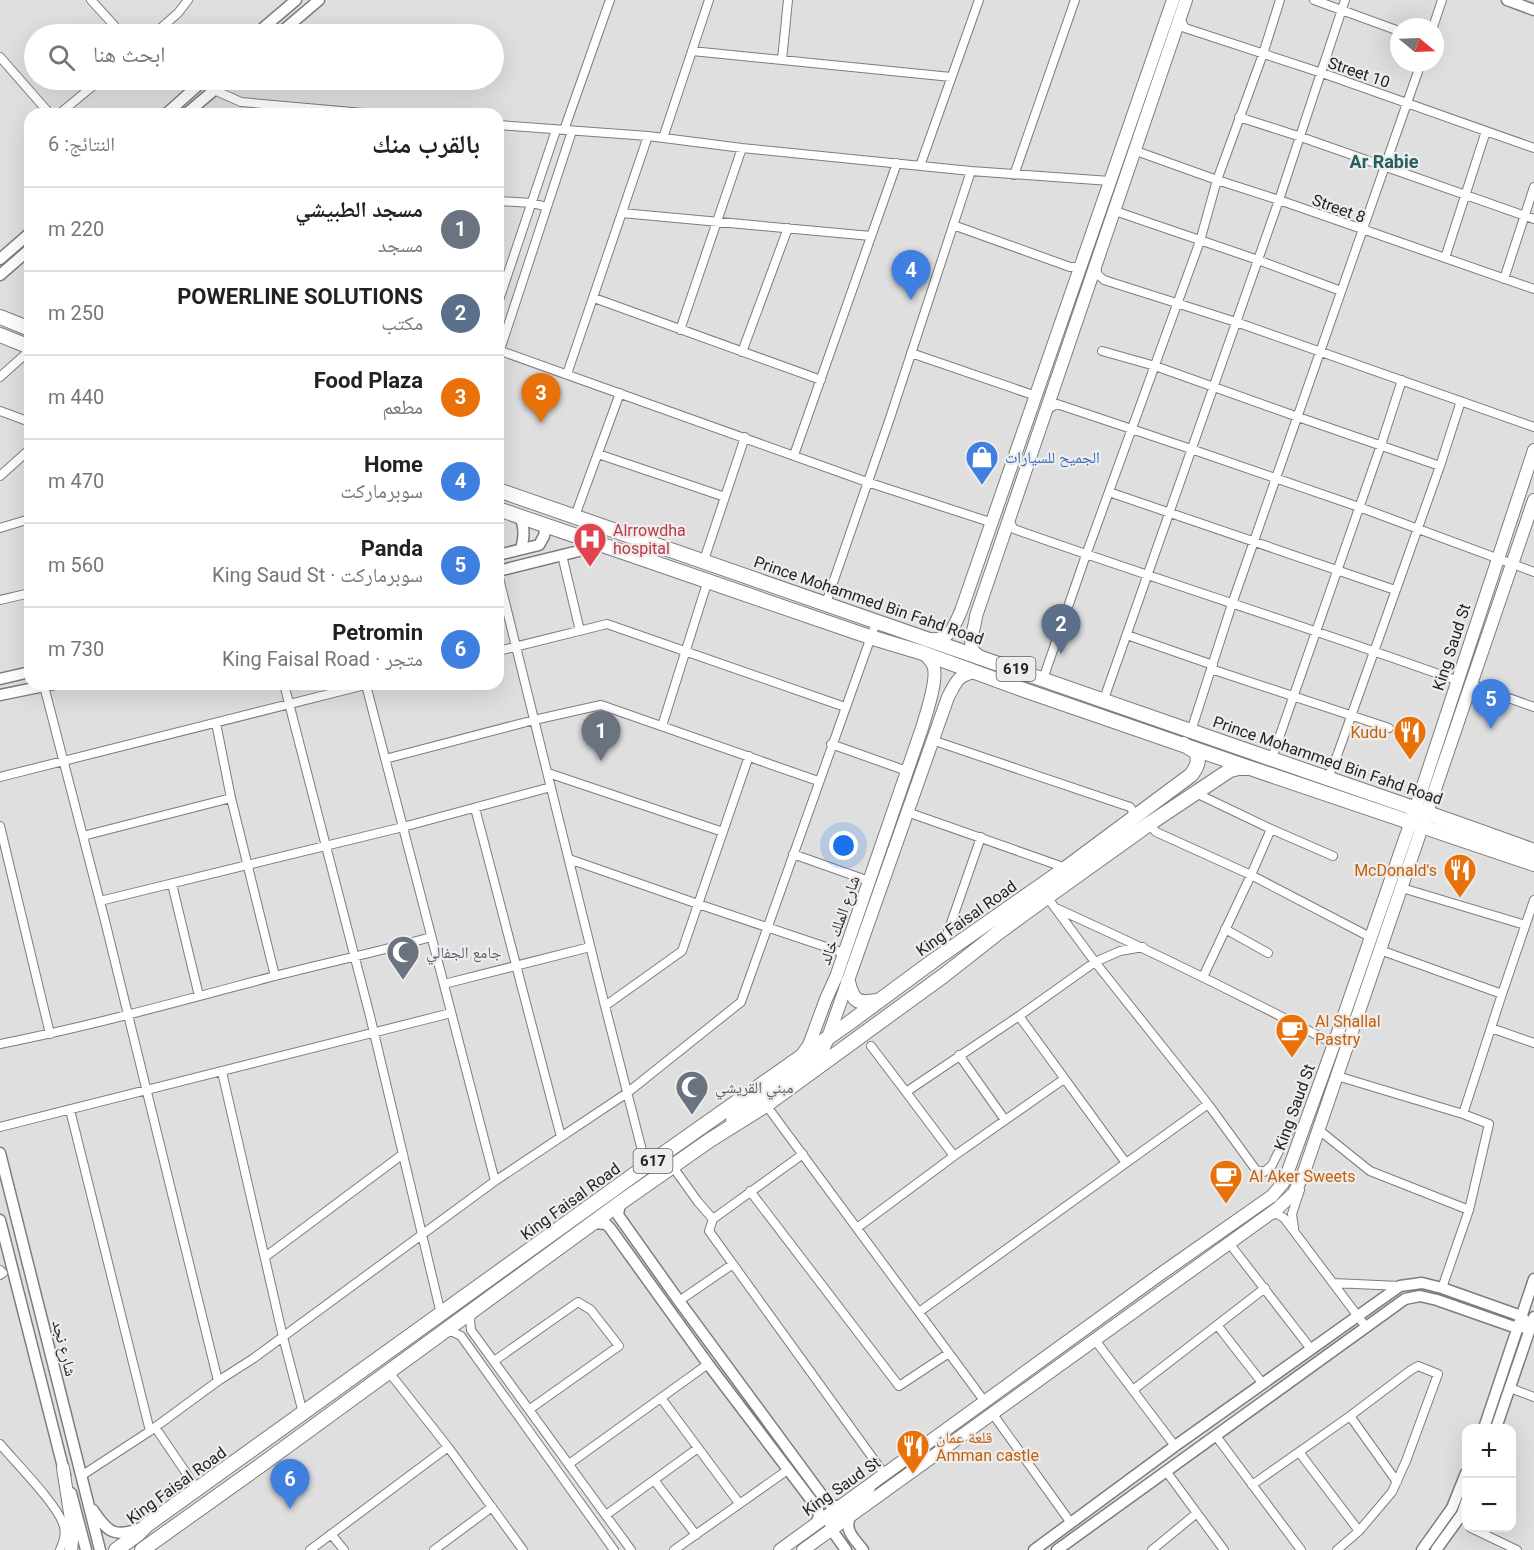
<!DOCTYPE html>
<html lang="ar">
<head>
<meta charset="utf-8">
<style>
  :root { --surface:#fff; --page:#f2f2f2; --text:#222; --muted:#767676; --line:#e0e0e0; --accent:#146361 }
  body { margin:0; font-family:Roboto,"Noto Naskh Arabic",sans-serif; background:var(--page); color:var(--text); direction:rtl }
  .controls { position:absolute; right:18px; bottom:18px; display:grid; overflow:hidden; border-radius:12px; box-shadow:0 6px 24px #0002 }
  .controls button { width:54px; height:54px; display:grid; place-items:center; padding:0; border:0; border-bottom:2px solid var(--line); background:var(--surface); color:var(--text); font:30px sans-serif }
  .compass { position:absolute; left:1390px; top:18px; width:54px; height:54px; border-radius:50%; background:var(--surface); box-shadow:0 6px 24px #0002; rotate:109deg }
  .you { position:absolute; left:844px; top:846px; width:21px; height:21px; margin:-15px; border:4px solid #fff; border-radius:50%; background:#1a73e8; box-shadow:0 0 0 9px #1a73e833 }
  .badge { display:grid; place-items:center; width:39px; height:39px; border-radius:50%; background:var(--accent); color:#fff; font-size:20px; font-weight:700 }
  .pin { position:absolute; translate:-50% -50px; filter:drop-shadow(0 2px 3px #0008) }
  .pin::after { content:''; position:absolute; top:32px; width:21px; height:18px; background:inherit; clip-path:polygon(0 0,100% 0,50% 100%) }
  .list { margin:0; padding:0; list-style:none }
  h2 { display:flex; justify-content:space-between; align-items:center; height:78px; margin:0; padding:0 24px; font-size:26px }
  h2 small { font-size:20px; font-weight:400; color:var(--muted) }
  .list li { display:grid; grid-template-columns:39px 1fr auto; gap:18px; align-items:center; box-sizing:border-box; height:84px; padding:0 24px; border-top:2px solid var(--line) }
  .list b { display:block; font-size:22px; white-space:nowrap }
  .list p { margin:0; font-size:20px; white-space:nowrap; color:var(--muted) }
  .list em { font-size:20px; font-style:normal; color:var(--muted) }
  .icon { flex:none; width:33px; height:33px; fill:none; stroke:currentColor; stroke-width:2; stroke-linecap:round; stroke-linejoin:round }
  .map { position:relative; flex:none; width:1534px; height:1550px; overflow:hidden; direction:ltr }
  .search { position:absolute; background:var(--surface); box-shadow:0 6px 24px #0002; left:24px; top:24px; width:480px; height:66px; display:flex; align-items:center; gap:15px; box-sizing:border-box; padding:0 21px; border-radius:33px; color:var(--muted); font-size:22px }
  .panel { position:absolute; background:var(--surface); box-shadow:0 6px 24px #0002; left:24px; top:108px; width:480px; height:582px; border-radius:18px; direction:rtl }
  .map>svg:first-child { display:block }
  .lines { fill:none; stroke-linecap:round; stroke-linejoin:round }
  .street-casing { stroke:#7d7d7e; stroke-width:10 }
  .secondary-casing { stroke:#7d7d7e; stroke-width:13 }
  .primary-casing { stroke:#7d7d7e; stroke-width:14 }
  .highway-casing { stroke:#7d7d7e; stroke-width:16 }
  .street { stroke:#fff; stroke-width:8 }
  .secondary { stroke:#fff; stroke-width:10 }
  .primary { stroke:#fff; stroke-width:12 }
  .highway { stroke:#fff; stroke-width:14 }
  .labels { text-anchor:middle; stroke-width:4.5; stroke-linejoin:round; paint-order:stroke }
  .shield { fill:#ededee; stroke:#606061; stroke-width:1.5 }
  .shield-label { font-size:15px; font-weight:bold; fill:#242424 }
  .street-label { font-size:16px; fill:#242424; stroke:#ededee }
  .shop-label { font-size:16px; fill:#366cbe; stroke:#ededee; text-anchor:start }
  .health-label { font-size:16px; fill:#be3a42; stroke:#ededee; text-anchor:start }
  .food-label { font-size:16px; fill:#c56008; stroke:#ededee; text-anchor:start }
  .worship-label { font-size:16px; fill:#5b616d; stroke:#ededee; text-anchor:start }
  .neighbourhood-label { font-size:18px; font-weight:bold; fill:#255f5d; stroke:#ededee }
</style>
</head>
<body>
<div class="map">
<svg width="1534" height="1550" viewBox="0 0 1534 1550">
  <rect width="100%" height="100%" fill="#dfdfe0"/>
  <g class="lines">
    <g class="street-casing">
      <path id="street" d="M91,0L122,34
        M1314,0L1399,31
        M1180,19L1185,28L1322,73L1534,148
        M1433,27L1442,0
        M154,34L178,13L188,0
        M692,51L951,77
        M0,57L50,114
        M782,60L788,0
        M203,81L214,90L241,102L375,114
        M59,114L100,80
        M1239,117L1301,137L1534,219
        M498,125L648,136L742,148L971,171L1110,181
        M564,130L610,0
        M663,138L709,0
        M1136,151L1217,180L1279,200L1534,289
        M920,166L979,0
        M1014,175L1075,0
        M498,201L532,203L547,207
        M1115,211L1258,260L1341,291
        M622,213L871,236
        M953,225L1070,267H1077L1081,264
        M1445,258L1486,131
        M1096,269L1098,275L1104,280L1236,322L1534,427
        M1504,279L1534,187
        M594,298L821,380
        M498,303L556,130
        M680,330L742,148
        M498,350L867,482L993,523
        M1102,351L1155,366L1298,417L1440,466
        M742,352L788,228
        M911,353L1036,396
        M498,356L572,131
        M567,374L648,136
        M0,377L30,350
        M1046,410L1057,404L1191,449L1359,507L1534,572
        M0,411L30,422
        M598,454L725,497
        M794,455L897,163
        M0,476L30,449
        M1109,492L1395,590
        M575,516L620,393
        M1008,520L1014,529C1161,581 1311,628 1458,681
        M0,528L30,519
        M562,555L580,631
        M704,560L745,437
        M498,574L605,1006L646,1166
        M0,600L30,593
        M826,603L890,418L971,171
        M1127,635L1213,665
        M498,651L607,624L845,707
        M1211,669L1389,728
        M1043,679L1086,555L1200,241L1217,180L1263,54L1280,0
        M284,684L370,1016L441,1314
        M366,685L495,1181
        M1472,685L1534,707
        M44,686L105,921L218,1381
        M1104,699L1279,200L1345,0
        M216,723L231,798L275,976
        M662,726L708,580
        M1191,731L1232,604L1421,63
        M932,740L1130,807L1136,816
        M831,744L907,771
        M1272,758L1381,445L1402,380
        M385,759L534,720L601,705L818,781
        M548,773L723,832
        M0,777L369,684
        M1328,778L1338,753L1440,466L1461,401
        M1202,796L1271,829L1333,856
        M475,808L561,1137
        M907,812L1066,868
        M1149,824L1156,832L1251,875L1370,937
        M0,826L50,1034
        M83,836L231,798
        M793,854L869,881
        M569,859L698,904L844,953
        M172,884L199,996
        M1402,888L1525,925
        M1047,897L1095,962L1208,1104L1256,1170L1264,1172L1272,1165L1289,1131
        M100,901L403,827L551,787
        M1058,909C1151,951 1243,996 1334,1044
        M1225,929L1268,953
        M1143,947L1120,951L1095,962L1019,1016L1126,1163L1208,1104
        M949,950L944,943L981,837
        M1380,950L1502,994
        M1203,977L1251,875L1271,829
        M444,984L590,947
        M605,1006L682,951L749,756
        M1019,1016L906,1092L954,1156L1064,1079
        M1491,1028L1534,1043
        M0,1044C91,1026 181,1001 271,977C325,963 378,952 431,937
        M871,1046L906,1092
        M959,1055L1005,1120
        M222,1072L283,1337L303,1413
        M1337,1076L1463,1114L1489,1124L1469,1210L1442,1288
        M766,1105L985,1402
        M70,1110L150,1431
        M1463,1114L1502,994L1534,900
        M0,1127L451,1013
        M1319,1130L1370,1171L1469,1210
        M803,1154L713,1219L709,1231L885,1475
        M673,1167L698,1202L713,1219
        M750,1191L899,1386L949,1353
        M1270,1215L1277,1214L1284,1218L1366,1327
        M857,1228L954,1156
        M1294,1228L1292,1214L1300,1190
        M1229,1243L1311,1349
        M265,1257L403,1154
        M0,1270L3,1273L0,1275
        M1333,1283L1400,1286
        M679,1301L733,1264
        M919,1312L1126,1163
        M472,1313L470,1319L471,1330L631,1550
        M1217,1325L1263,1384
        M447,1332H453L461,1336L614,1550
        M1095,1340L1175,1446
        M494,1361L578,1302L591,1310L619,1346L530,1409
        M388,1371L448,1447L523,1550
        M1510,1388L1534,1397
        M1133,1390L1265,1288
        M661,1398L739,1503
        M992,1413L1071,1523
        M1350,1416L1397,1482
        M155,1427L197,1489
        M1216,1436L1301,1550
        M0,1444C15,1462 60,1507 64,1527C66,1536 63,1542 60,1550
        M1299,1452L1359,1531
        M569,1464L708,1364
        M1166,1471L1224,1550
        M81,1476L150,1431L218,1381L254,1358L495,1181L627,1093L741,1002L877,620
        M654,1480L696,1535
        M1252,1485L1350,1416L1411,1370L1418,1366L1438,1374L1406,1461L1392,1492L1359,1531L1337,1550
        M606,1515L698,1448
        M1471,1528L1517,1550
        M331,1534L344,1550
        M310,1550L448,1447
        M434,1550L492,1507
        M674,1550L789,1469
        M1152,1550L1197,1513"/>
    </g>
    <g class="secondary-casing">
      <path id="secondary" d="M1507,0L1534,10
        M256,34L296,0
        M279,34L319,0
        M166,114L204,80
        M186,114L226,80
        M0,259L30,233
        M0,275L30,249
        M520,516C525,529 524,537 521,549
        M498,555L539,545L544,536L546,525
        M498,571L603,545
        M0,679L30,672
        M0,695L54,684
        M0,1153L100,1550
        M620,1203L618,1215L679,1301L827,1502L833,1506H841
        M0,1220L65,1475
        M592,1223L606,1224L610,1228L708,1364L818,1509L819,1516L816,1524
        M1484,1428L1534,1279
        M1496,1428L1534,1317
        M71,1493L86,1550
        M93,1510C108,1533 115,1538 141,1528
        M851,1515C843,1530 854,1538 863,1550
        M846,1550L831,1529L830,1523L833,1519L861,1499L870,1488
        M1034,1550L1175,1446L1400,1286L1422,1283L1442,1288L1521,1316L1531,1326
        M1057,1550L1405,1299L1420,1296L1437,1300L1517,1328L1531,1326
        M1422,1550L1452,1508L1466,1473
        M1436,1550L1462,1514L1466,1502"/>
    </g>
    <g class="primary-casing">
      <path id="primary" d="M930,639C950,641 954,626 961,611L1173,0
        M979,656C964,646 975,631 976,616L1186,0
        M801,1056L809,1045L826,999L836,977L922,728C926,714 939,677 933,665C931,660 927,657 923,653
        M732,1120L815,1059L823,1050L826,1043L948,697C956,683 957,675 975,672
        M63,1468L73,1532L71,1550
        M780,1550L1159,1275L1272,1196L1283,1183L1287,1174L1334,1044L1416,807L1534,450
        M803,1550L1278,1208L1294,1193L1303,1175L1534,500"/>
    </g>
    <g class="highway-casing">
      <path id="highway" d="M0,317L30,329
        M0,335L30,347
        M498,490C729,569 960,650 1191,731C1305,771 1420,809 1534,851
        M498,509L870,637L923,653L1024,690L1250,768L1534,864
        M848,982C853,1002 858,1004 877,1001
        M116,1550L138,1534L147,1525L646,1166L849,1023L933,961L1066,868L1191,775C1197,767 1200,761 1196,752L1183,744
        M142,1550L261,1465L620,1203L710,1140L766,1105L943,976L999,932L1047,897L1149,824L1230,770L1239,768H1250"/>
    </g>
    <use href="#street" class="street"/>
    <use href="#secondary" class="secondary"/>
    <use href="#primary" class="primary"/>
    <use href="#highway" class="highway"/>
  </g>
  <defs>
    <g id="shop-pin" transform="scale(1.725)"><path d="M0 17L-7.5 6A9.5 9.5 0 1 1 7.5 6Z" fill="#3f7fe0" stroke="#ededee"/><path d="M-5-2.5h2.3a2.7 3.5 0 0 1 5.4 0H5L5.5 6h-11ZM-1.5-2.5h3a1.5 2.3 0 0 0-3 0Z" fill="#fff"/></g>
    <g id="hospital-pin" transform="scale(1.725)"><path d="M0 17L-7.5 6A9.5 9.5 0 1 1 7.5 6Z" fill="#e0444e" stroke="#ededee"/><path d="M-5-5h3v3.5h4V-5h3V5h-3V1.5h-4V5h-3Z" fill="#fff"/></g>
    <g id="restaurant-pin" transform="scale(1.725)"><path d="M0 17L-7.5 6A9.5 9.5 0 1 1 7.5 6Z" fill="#e8710a" stroke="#ededee"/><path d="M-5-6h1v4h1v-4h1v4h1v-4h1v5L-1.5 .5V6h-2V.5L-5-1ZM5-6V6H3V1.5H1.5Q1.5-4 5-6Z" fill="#fff"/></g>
    <g id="mosque-pin" transform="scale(1.725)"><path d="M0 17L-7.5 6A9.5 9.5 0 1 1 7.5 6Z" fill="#6b7280" stroke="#ededee"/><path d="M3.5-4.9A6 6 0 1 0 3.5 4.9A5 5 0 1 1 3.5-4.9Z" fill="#fff"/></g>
    <g id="cafe-pin" transform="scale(1.725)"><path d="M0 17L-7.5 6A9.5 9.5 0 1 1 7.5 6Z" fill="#e8710a" stroke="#ededee"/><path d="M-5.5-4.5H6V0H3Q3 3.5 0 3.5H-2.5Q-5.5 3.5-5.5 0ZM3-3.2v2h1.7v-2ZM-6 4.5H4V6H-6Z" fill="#fff"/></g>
  </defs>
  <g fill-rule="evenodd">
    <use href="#shop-pin" x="982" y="457"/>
    <use href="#hospital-pin" x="590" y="539"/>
    <use href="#restaurant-pin" x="1410" y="732"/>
    <use href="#restaurant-pin" x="1460" y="870"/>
    <use href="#mosque-pin" x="403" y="952"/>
    <use href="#cafe-pin" x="1292" y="1030"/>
    <use href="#mosque-pin" x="692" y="1087"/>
    <use href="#cafe-pin" x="1226" y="1176"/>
    <use href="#restaurant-pin" x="913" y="1446"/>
  </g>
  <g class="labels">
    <g class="shield">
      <rect x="996.5" y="657" width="39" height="24" rx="4.5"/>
      <rect x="633.5" y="1149" width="39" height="24" rx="4.5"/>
    </g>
    <g class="shield-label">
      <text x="1016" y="674">619</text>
      <text x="653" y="1166">617</text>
    </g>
    <g class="street-label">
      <text transform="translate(1359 72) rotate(19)" y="6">Street 10</text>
      <text transform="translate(1339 208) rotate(20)" y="6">Street 8</text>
      <text transform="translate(869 600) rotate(19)" y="6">Prince Mohammed Bin Fahd Road</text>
      <text transform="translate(1451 647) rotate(-72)" y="6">King Saud St</text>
      <text transform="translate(1328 760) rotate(19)" y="6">Prince Mohammed Bin Fahd Road</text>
      <text transform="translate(966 918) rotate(-35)" y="6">King Faisal Road</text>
      <text transform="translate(839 920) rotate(-71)" y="6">شارع الملك خالد</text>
      <text transform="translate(1294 1107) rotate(-70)" y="6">King Saud St</text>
      <text transform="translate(570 1201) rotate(-36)" y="6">King Faisal Road</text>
      <text transform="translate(65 1348) rotate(76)" y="6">شارع نجد</text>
      <text transform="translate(176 1485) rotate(-36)" y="6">King Faisal Road</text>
      <text transform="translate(841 1486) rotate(-35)" y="6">King Saud St</text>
    </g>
    <g class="shop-label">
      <text x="1005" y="463">الجميح للسيارات</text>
    </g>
    <g class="health-label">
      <text x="613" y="536">Alrrowdha<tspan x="613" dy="18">hospital</tspan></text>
    </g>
    <g class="food-label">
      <text x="1387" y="738" text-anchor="end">Kudu</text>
      <text x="1437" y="876" text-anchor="end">McDonald's</text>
      <text x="1315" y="1027">Al Shallal<tspan x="1315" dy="18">Pastry</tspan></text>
      <text x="1249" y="1182">Al Aker Sweets</text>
      <text x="936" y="1443">قلعة عمان<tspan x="936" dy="18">Amman castle</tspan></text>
    </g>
    <g class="worship-label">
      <text x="426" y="958">جامع الجفالي</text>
      <text x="715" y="1093">مبني القريشي</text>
    </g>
    <g class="neighbourhood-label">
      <text x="1384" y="168">Ar Rabie</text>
    </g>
  </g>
</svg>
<div class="controls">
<button>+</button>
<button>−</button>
</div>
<svg class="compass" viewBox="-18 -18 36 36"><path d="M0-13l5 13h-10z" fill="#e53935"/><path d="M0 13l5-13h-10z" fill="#767676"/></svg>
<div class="you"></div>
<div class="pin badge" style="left:601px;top:761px;background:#6b7280">1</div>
<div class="pin badge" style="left:1061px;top:654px;background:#5c6f8a">2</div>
<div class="pin badge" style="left:541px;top:423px;background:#e8710a">3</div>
<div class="pin badge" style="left:911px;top:300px;background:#3f7fe0">4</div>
<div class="pin badge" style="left:1491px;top:729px;background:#3f7fe0">5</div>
<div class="pin badge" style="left:290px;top:1509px;background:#3f7fe0">6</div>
<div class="search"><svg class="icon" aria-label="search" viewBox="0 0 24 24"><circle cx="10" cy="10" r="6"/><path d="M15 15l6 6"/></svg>ابحث هنا</div>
<section class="panel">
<h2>بالقرب منك<small>النتائج: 6</small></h2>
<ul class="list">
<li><span class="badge" style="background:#6b7280">1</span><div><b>مسجد الطبيشي</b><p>مسجد</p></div><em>220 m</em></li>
<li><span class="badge" style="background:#5c6f8a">2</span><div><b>POWERLINE SOLUTIONS</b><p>مكتب</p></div><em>250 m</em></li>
<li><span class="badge" style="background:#e8710a">3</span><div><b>Food Plaza</b><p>مطعم</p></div><em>440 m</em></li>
<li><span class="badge" style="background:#3f7fe0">4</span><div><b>Home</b><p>سوبرماركت</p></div><em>470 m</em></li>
<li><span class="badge" style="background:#3f7fe0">5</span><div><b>Panda</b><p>سوبرماركت · King Saud St</p></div><em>560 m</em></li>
<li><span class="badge" style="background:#3f7fe0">6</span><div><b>Petromin</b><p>متجر · King Faisal Road</p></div><em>730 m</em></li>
</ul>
</section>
</div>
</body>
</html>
